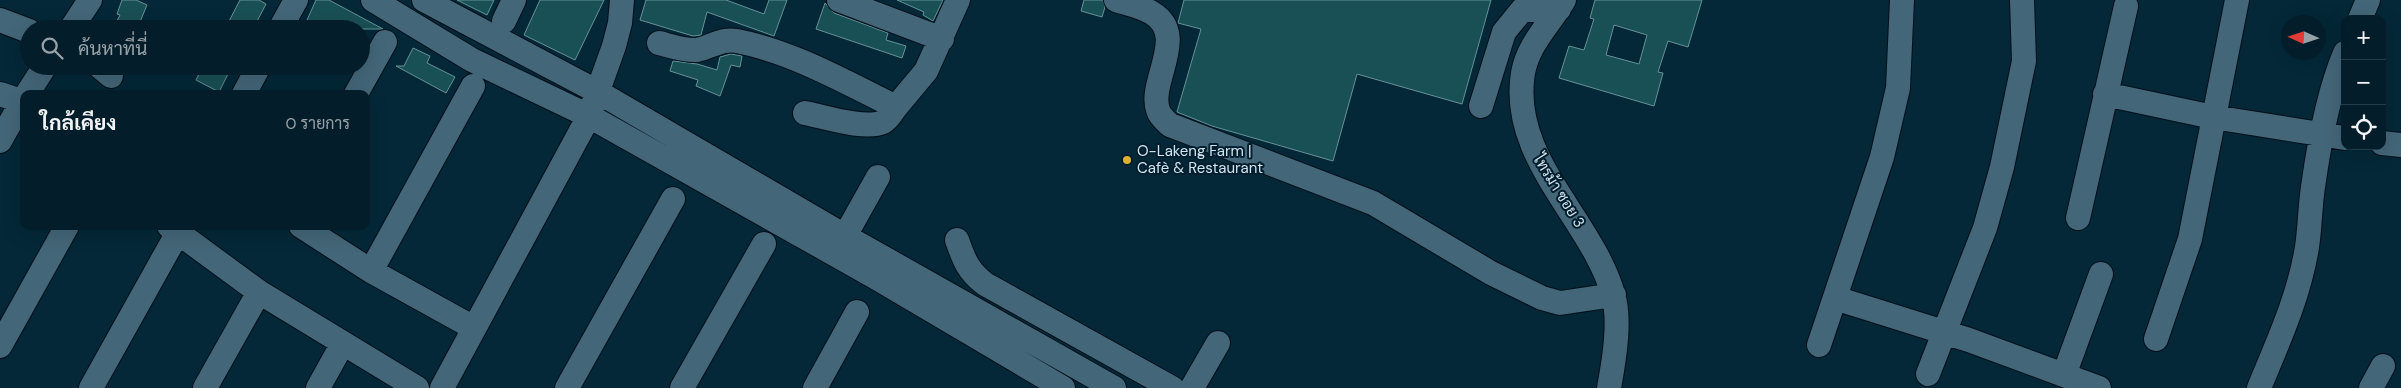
<!DOCTYPE html>
<html lang="th">
<head>
<meta charset="utf-8">
<style>
  :root { --surface:#031e2a; --page:#112b36; --text:#f1f3f6; --muted:#97a2a8; --line:#243c47 }
  body { margin:0; font-family:"DM Sans",Sarabun,sans-serif; background:var(--page); color:var(--text) }
  .controls { position:absolute; right:15px; top:15px; display:grid; overflow:hidden; border-radius:10px; box-shadow:0 5px 20px #0002 }
  .controls button { width:45px; height:45px; display:grid; place-items:center; padding:0; border:0; border-bottom:1px solid var(--line); background:var(--surface); color:var(--text); font:25px sans-serif }
  .compass { position:absolute; left:2281px; top:15px; width:45px; height:45px; border-radius:50%; background:var(--surface); box-shadow:0 5px 20px #0002; rotate:273deg }
  .list { margin:0; padding:0; list-style:none }
  h2 { display:flex; justify-content:space-between; align-items:center; height:65px; margin:0; padding:0 20px; font-size:21px }
  h2 small { font-size:16px; font-weight:400; color:var(--muted) }
  .icon { flex:none; width:28px; height:28px; fill:none; stroke:currentColor; stroke-width:2; stroke-linecap:round; stroke-linejoin:round }
  .map { position:relative; flex:none; width:2401px; height:388px; overflow:hidden }
  .search { position:absolute; background:var(--surface); box-shadow:0 5px 20px #0002; left:20px; top:20px; width:350px; height:55px; display:flex; align-items:center; gap:12px; box-sizing:border-box; padding:0 18px; border-radius:28px; color:var(--muted); font-size:19px }
  .panel { position:absolute; background:var(--surface); box-shadow:0 5px 20px #0002; left:20px; top:90px; width:350px; height:140px; border-radius:10px }
  .map>svg:first-child { display:block }
  .building { fill:#195055; stroke:#649297; fill-rule:evenodd }
  .lines { fill:none; stroke-linecap:round; stroke-linejoin:round }
  .minor-casing { stroke:#000f1b; stroke-width:26 }
  .minor { stroke:#436678; stroke-width:24 }
  .poi-dot { fill:#dcb233; stroke:#001e2e; stroke-width:2 }
  .labels { text-anchor:middle; stroke-width:4; stroke-linejoin:round; paint-order:stroke }
  .poi-label { font-size:15px; fill:#d1e4ef; stroke:#001e2e; text-anchor:start }
  .street-label { font-size:15px; fill:#d1e4ef; stroke:#001e2e }
</style>
</head>
<body>
<div class="map">
<svg width="2401" height="388" viewBox="0 0 2401 388">
  <rect width="100%" height="100%" fill="#042838"/>
  <path class="building" d="M122,0H136L147,5L137,29H113L120,15L117,14Z
    M240,0H259L266,4L253,29H225Z
    M316,0H329L383,29H303Z
    M457,0H494L487,15Z
    M540,0H604L575,60L524,35Z
    M646,0H726L764,14L769,0H787L774,36L707,12L701,35L693,36L640,20Z
    M897,0H943L933,21L923,15L924,12Z
    M1084,0H1103L1105,7L1102,17L1081,11Z
    M1184,0H1491L1462,104L1357,74L1333,161L1212,126L1177,112L1201,29L1178,23Z
    M1595,0H1702L1688,47L1668,41L1658,72L1663,73L1654,106L1559,78L1569,46L1584,50L1594,19L1590,18ZM1614,25L1647,35L1639,64L1606,55Z
    M825,3L834,13L888,33L886,40L906,46L902,58L816,29Z
    M413,48L430,56L427,63L455,77L446,93L396,66H404Z
    M731,54L742,56L740,67L731,65L720,96L696,86L698,80L670,71L673,61L697,64L717,70L720,57Z
    M203,66H232L219,92L196,80Z"/>
  <g class="lines">
    <g class="minor-casing">
      <path id="minor" d="M373,0L472,60L589,116L875,277L1063,388
        M424,0L598,92L845,236L1114,388
        M839,0L942,39
        M1116,0C1128,4 1141,6 1152,13C1189,35 1148,82 1158,110C1160,117 1165,120 1170,125L1373,203L1491,273L1542,298L1560,303L1614,295
        M1564,0C1550,24 1528,44 1523,73C1509,158 1591,218 1613,294C1621,320 1614,361 1609,388
        M2360,19L2368,0
        M0,20L29,31
        M504,21L514,0
        M71,29L90,0
        M280,29L296,0
        M659,43C671,46 685,51 697,50C712,47 721,38 737,41C793,52 845,82 896,107L926,71L958,0
        M99,66L111,76
        M0,94L24,102
        M27,94L45,66
        M244,94L259,66
        M356,94L385,42
        M2105,94L2213,117L2345,138
        M1481,106L1504,32L1522,10L1559,9
        M805,113C825,117 865,130 883,122C889,119 892,112 896,107
        M0,141L24,98
        M2382,143L2401,145
        M2078,218L2126,6
        M169,226L259,292L417,388
        M301,226L371,271L474,328
        M845,236L878,177
        M957,240C964,260 968,271 985,284L1172,388
        M371,271L473,86
        M1835,298L1969,340L2099,388
        M2156,339L2190,239L2237,0
        M1819,345L1882,157L1898,88L1902,0
        M0,346L67,226
        M1928,374L1985,228L2002,167L2024,61L2022,0
        M2064,375L2101,274
        M91,388L177,234
        M205,388L259,292
        M318,388L343,343
        M442,388L589,116L614,46L620,23L622,0
        M567,388L673,199
        M682,388L764,244
        M815,388L857,312
        M1192,388L1218,343
        M2259,388C2278,342 2299,297 2307,247C2310,227 2310,207 2313,187C2319,144 2328,93 2345,53
        M2371,388L2383,366"/>
    </g>
    <use href="#minor" class="minor"/>
  </g>
  <circle class="poi-dot" cx="1127" cy="160" r="5"/>
  <g class="labels">
    <g class="poi-label">
      <text x="1137" y="156">O-Lakeng Farm |<tspan x="1137" dy="17">Cafè &amp; Restaurant</tspan></text>
    </g>
    <g class="street-label">
      <text transform="translate(1559 191) rotate(58)" y="5">ไทรม้า ซอย 3</text>
    </g>
  </g>
</svg>
<div class="controls">
<button>+</button>
<button>−</button>
<button><svg class="icon" aria-label="locate" viewBox="0 0 24 24"><circle cx="12" cy="12" r="6"/><path d="M12 2v4M12 18v4M2 12h4M18 12h4"/></svg></button>
</div>
<svg class="compass" viewBox="-18 -18 36 36"><path d="M0-13l5 13h-10z" fill="#e53935"/><path d="M0 13l5-13h-10z" fill="#97a2a8"/></svg>
<div class="search"><svg class="icon" aria-label="search" viewBox="0 0 24 24"><circle cx="10" cy="10" r="6"/><path d="M15 15l6 6"/></svg>ค้นหาที่นี่</div>
<section class="panel">
<h2>ใกล้เคียง<small>0 รายการ</small></h2>
<ul class="list">
</ul>
</section>
</div>
</body>
</html>
